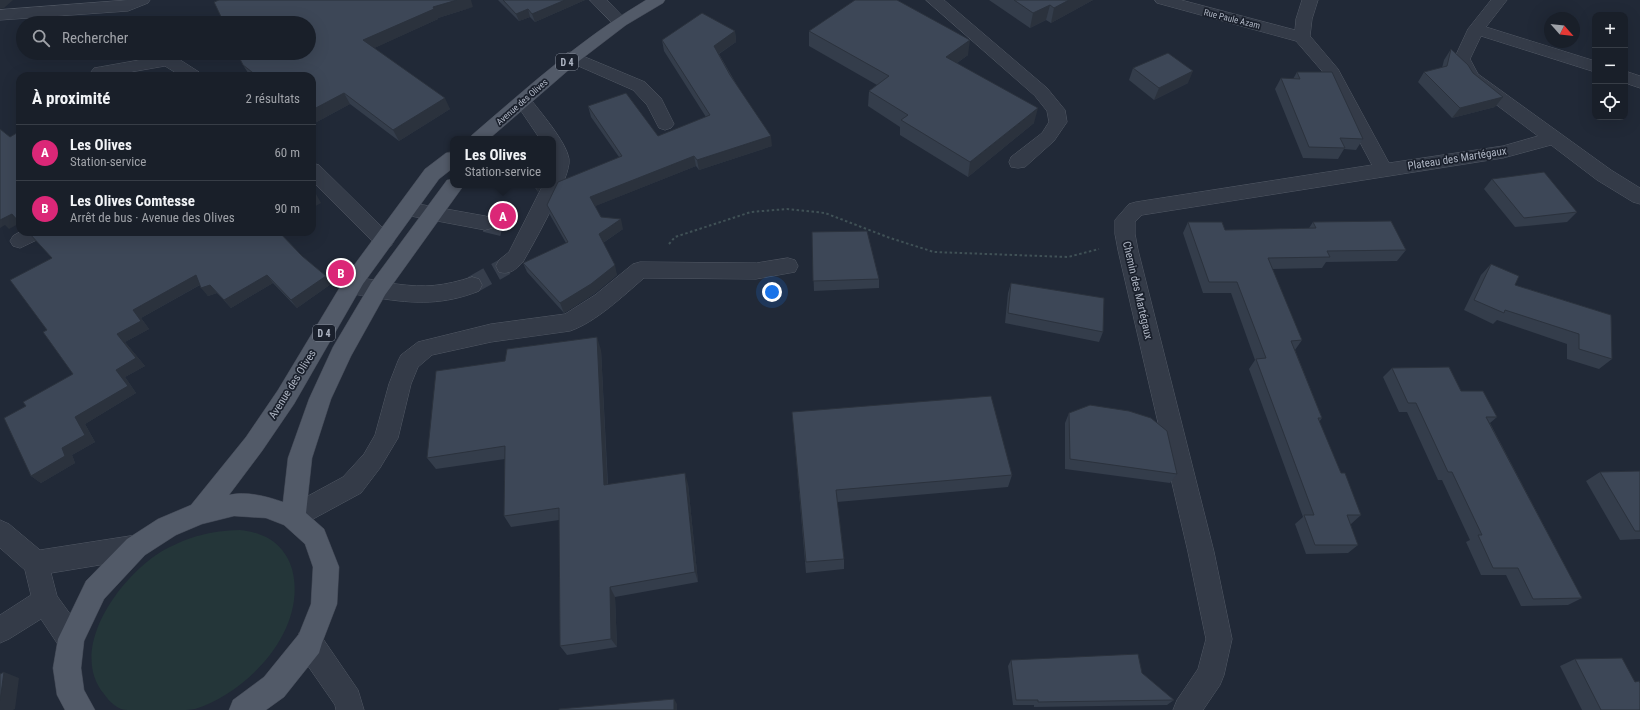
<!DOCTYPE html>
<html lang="fr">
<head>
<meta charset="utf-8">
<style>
  :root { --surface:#191f29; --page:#262c35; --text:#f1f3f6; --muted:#9fa2a8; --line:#373d46; --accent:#db2777 }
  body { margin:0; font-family:"Roboto Condensed",sans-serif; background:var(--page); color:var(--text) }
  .controls { position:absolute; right:12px; top:12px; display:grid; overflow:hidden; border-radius:8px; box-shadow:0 4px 16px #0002 }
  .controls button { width:36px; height:36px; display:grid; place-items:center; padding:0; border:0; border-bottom:1px solid var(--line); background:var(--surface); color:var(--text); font:20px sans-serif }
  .compass { position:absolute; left:1544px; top:12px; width:36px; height:36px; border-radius:50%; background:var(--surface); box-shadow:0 4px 16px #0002; rotate:117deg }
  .you { position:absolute; left:772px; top:292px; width:14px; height:14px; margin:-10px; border:3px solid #fff; border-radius:50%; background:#1a73e8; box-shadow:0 0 0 6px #1a73e833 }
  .badge { display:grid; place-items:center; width:26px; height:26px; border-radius:50%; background:var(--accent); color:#fff; font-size:13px; font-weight:700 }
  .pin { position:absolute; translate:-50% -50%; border:2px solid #fff; box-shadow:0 1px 4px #0006 }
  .popup { position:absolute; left:450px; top:136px; width:106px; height:52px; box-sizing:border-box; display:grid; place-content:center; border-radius:8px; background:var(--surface); filter:drop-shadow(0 1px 3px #0005); font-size:13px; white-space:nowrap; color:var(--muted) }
  .popup b { font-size:15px; color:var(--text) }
  .popup::after { content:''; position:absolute; left:50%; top:100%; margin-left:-8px; border:8px solid transparent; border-top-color:var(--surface) }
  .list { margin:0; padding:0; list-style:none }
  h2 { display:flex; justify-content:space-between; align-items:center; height:52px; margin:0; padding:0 16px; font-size:17px }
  h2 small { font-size:13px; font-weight:400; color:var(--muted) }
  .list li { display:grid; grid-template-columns:26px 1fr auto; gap:12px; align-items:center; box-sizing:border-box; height:56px; padding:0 16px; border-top:1px solid var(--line) }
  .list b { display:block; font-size:15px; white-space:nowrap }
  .list p { margin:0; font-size:13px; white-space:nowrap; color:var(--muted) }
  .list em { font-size:13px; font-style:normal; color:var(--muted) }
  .icon { flex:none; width:22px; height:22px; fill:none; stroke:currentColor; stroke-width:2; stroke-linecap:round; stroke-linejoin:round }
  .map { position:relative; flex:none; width:1640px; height:710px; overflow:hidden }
  .search { position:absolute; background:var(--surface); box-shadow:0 4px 16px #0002; left:16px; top:16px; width:300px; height:44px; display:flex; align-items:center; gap:10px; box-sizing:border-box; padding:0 14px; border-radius:22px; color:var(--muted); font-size:15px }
  .panel { position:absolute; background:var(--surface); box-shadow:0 4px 16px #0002; left:16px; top:72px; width:300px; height:164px; border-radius:12px }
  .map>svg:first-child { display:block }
  .green { fill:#243639 }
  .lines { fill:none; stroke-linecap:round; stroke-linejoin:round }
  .minor-tunnel { stroke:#363e4c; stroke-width:18; stroke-dasharray:18 9; stroke-linecap:butt }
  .minor-casing { stroke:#525965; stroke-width:1 }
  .major-casing { stroke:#3e4451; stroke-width:1 }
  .path { stroke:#405156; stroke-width:2; stroke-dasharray:2.5 2.5; stroke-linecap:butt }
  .minor { fill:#343b48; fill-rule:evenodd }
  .major { fill:#525a68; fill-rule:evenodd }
  .wall { fill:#343d4b }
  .shaded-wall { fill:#2b323d }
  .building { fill:#3d4757; stroke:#2b323d }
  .labels { text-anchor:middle; stroke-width:3.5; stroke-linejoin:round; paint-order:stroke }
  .far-street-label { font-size:9px; fill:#afb6c4; stroke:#1a202c }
  .shield { fill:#1a202c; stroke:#828996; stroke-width:1 }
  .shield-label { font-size:10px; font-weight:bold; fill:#afb6c4 }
  .street-label { font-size:11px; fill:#afb6c4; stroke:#1a202c }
</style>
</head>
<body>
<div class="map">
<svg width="1640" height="710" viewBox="0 0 1640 710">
  <rect width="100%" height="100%" fill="#212937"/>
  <path class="green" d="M240,530C247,531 254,532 261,535C276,540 288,554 292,569C308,629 249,692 195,709C190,710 182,710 177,710C161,710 144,710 128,710C117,710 110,702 104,694C66,648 123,573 164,550C191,536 210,531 240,530Z"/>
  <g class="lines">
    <path class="minor-tunnel" d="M485,223L509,229
      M472,285L506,266"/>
    <g class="minor-casing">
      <path id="minor" d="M128,0H150L148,3L128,11L0,20V10Z
        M590,0H607L628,22L626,25L620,27L614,25Z
        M926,0H944L1047,88L1065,110L1067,122L1054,141L1025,167L1018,168L1011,167L1009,162L1011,157L1042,133L1049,122L1047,111L1035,96Z
        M1155,0H1181L1295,30L1296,19L1302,0H1318L1312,19L1310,36L1338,69L1389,163L1503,146L1538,136L1466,82L1454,59L1468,29L1491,0H1507L1486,27L1595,61V72L1481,36L1470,59L1478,74L1611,170L1640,188V204L1633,202L1597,180L1551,145L1503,158L1142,215L1135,222V234L1138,250L1214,552L1232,639L1224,675L1220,685L1203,710H1173L1177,700L1198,669L1206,639L1188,552L1118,250L1115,234V220L1129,204L1136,202L1372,165L1322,71L1296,41L1157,3Z
        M573,52L645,82L661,98L674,124L671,128L665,130L659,128L647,105L633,90L567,61L565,57L567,53Z
        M168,55L174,56L199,72L202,76H181L165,66L108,76H94L91,72L94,68L100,67Z
        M1625,71L1640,76V88L1625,83Z
        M523,95L529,97C540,112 566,141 569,159C572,176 533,244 523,262C515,270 510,275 499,272L496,266L499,260L509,252L543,185H553V139H540L517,105L514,101L517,97Z
        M312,163L319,165L391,236L394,241L391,246L384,248L377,246L312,181Z
        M407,202L485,216L492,218L495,223L492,228L485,230L400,214L397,209L400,204Z
        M20,232H46L43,237L20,248L13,246L10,241L13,236Z
        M788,258L795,260L798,266L795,272L756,279L644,278C623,296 596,322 570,331L491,342L432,355L418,367L411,384L398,438L380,468L361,493L302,525L293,528L284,525L281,517L284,509L343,477L364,454L375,435L389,384L398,361L401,355L418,342L491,324L565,314L595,295L633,264L640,262L756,263Z
        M472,277L479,279L482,285L479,291C444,305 415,304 378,298C367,296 356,295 345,292L342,286L345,280C360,275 380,282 396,284C426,288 444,286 472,277Z
        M0,520L9,524L40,550L136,535L145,539L149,547L145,555L136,559L51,573L57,596L81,629L84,639L81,649L71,652L61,649L41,619L9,639L0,643V615L31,595L25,570L0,548Z
        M309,630L319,633L358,690L364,710H336L335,705L299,653L296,643L299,633Z"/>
    </g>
    <g class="major-casing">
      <path id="major" d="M646,0H665L663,3L626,25L579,61L489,139H469L472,135C528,87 582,38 646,0Z
        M453,152V168L439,179L363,284L294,404L262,451L229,495C246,491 266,496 283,502L288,458L309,399L333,347L371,283L447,180L453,179V185H464L385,295L351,356L331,399L312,458L306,513L324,529L339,567L337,604L322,643L319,653L284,697L266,710H229L233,700L264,677L299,634L311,604L313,567L305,544L284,525L266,518L234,516L202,524L176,535L145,555L104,599L84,641L81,668L84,690L95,710H65L57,695L53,668L58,639L86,581L127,539L158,519L191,505L246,437L278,390L349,272L425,169L446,153Z"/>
    </g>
    <path class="path" d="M669,244L675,237L751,212L787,209L825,213L890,238L934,252L1068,257L1099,249"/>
    <use href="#minor" class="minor"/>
    <use href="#major" class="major"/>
  </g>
  <path class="wall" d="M498,0H585L535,22L530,17L519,21Z
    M989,0H1093L1051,23L1046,20L1030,28Z
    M473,7L438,18V19L374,48L450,109L399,141L350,104L313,124L312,123V76H250L243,65Z
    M735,31L736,42L719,54L772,146L699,170L696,166L595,206L601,217L623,229L603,243L617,275L594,294L564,313L527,272L523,263L566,243L550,215L547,205L619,157L591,117L588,106L658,136L706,117L664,51L662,40Z
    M809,31L968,55L957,63L1034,123L968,177L900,135V127L868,106L869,91L877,85L809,46Z
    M1451,49L1473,73L1495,107L1452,118L1418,82L1424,72L1442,68L1444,60Z
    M1133,68L1188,83L1154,100L1129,80Z
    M1297,72L1363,139L1356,150L1344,149L1338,159L1303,158L1275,89L1281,78L1293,79Z
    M1492,179L1577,212L1567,222L1515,227L1484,189Z
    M533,185H540L541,186L538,192Z
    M1188,222L1225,230L1309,228L1313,222L1406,250L1397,261L1326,262L1322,268L1272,269L1302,340L1295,350L1322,418L1319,422L1341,473L1361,515L1351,524H1350L1358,545L1348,553L1306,554L1295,524L1303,517L1249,369L1255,360L1231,293H1203L1183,233Z
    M30,232H285L286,234L283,236L302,256L326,276L331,284L297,308L273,283L231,308L217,293L208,296L200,285L141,318L149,329L125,342L145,366L125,377L136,393L85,424L95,442L72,455L75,463L41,483L31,476L26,406L73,374L47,330L52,258Z
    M812,242L879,279V288L814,291Z
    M1491,264L1515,285L1611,315L1612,359L1599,369L1567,359V344L1497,320L1493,324L1464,310L1481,275Z
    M1011,283L1103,332L1099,342L1005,323L1008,293Z
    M601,350L608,485L688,484L698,582L615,597L617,647L567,655L560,646L559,520L511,527L504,516L505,459L436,469L427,458Z
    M1392,368L1461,391L1497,417L1490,423L1582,598L1568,605L1521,606L1506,575H1481L1466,542L1470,540L1442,480H1438L1407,412H1399L1383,377Z
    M792,412L1012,475L1008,487L837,502L844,559V569L806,573Z
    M1069,413L1177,474L1170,483L1065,469V423Z
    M1640,471V539L1620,540L1586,481L1600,472Z
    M1575,659L1635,682L1640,710H1582L1560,666Z
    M1011,660L1142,673L1174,700L1167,705L1034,707V705H1013L1008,666Z"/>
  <path class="shaded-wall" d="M0,0H13L4,8L0,9Z
    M457,0H471L473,7L438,18V19L368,51L363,40L433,7Z
    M565,0H585L535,22L532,14Z
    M1069,0H1093L1051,23L1054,8Z
    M1050,5L1046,20L1030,28L1033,13Z
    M528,9L530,17L519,21L516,14Z
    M735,31L736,42L715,56L714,46Z
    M970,40L968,55L944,72L946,57Z
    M1193,71L1188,83L1154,100L1159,88Z
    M344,93L350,104L313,124L312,123V110Z
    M1503,97L1495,107L1452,118L1460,108Z
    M445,98L450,109L399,141L393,130Z
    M1038,108L1034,123L968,177L970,162Z
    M771,136L772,146L699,170L697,160Z
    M694,156L696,166L593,207L590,197Z
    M535,185H540L541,186L538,192Z
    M316,194L321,203L312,208V196Z
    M12,214L20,223L9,229L5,225L0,228V219Z
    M621,219L623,229L601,244L599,234Z
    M278,232H285L286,234L282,237Z
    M615,265L617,275L594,294L564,313L560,303Z
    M196,275L203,283L141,318L149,329L125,342L145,366L125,377L136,393L85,424L95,442L72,455L75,463L41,483L31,476L75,417L116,370L117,334L133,310Z
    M267,275L273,283L231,308L224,300Z
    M326,276L331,284L297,308L291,300Z
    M210,285L217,293L208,296L201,288Z
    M597,337L601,350L608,496L604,485Z
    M685,473L688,484L698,582L695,572Z
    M610,587L615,597L617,647L611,639Z
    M4,672L19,678L15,709L13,710H0V701Z
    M674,699L677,704V710H674Z"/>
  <path class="building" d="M219,0H457L433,7L434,9L363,40L445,98L393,130L344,93L312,110V76H257L243,65L237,53H309V23H224L214,2Z
    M503,0H565L532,14L528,9L516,14Z
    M855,0H897L970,40L946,57L1038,108L970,162L901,120L908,115L869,91L889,76L809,31Z
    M1014,0H1069L1054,8L1050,5L1033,13Z
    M702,13L735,31L714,46L730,75L771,136L697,160L694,156L590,197L601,217L621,219L599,234L615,265L591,284L560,303L523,263L568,242L547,205L558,182L622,156L588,106L626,93L658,136L710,115L662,40Z
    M1451,49L1468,65L1473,73L1503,97L1460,108L1424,72L1447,66Z
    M1168,53L1193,71L1159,88L1133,68Z
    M1297,72H1332L1363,139L1340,138L1345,148L1309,147L1281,78L1300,79Z
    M0,129L10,137L20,131V222H19L12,214L0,220Z
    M1544,172L1577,212L1524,218L1492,179Z
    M312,191L316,194L312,196Z
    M1391,221L1406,250L1327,251L1330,257L1268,258L1302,340L1291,341L1322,418H1318L1341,473H1345L1361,515H1347L1358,545H1315L1304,515H1314L1256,359L1266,358L1237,282H1209L1188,222H1222L1225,230L1316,228L1313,222Z
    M867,231L879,279L813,281L812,232Z
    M30,232H279L302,256L326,276L291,300L267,275L224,300L210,285L201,288L196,275L133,310L141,321L117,334L136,358L116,370L128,386L75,417L85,435L62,448L65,456L31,476L4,418L26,406L23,402L73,374L43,332L47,330L10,280L52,258L29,233Z
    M1491,264L1519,276L1515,285L1611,315L1612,359L1579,349V334L1505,310L1504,313L1474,300Z
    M1011,283L1104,298L1103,332L1008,313Z
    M597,337L604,485L685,473L695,572L610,587L611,639L560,646L559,508L504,516L505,446L427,458L436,371L505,361L507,349Z
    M1449,367L1461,391H1483L1497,417H1486L1582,598L1533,599L1518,568H1493L1478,535H1482L1452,472H1448L1416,403H1408L1392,368Z
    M991,396L1012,475L836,490L844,559L806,562L792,412Z
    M1090,405L1129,411L1151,418L1167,431L1177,474L1070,459L1069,413Z
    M1640,471V531H1635L1600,472Z
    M1138,654L1142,673L1174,700L1038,702V700H1016L1011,660Z
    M1622,658L1635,682L1639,681L1640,683V710H1601L1575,659Z
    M4,672L0,701V674Z
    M674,699V710H559V709Z"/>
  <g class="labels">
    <g class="far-street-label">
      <text transform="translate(1232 19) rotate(14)" y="3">Rue Paule Azam</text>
      <text transform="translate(522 102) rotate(-41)" y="3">Avenue des Olives</text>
    </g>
    <g class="shield">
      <rect x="556" y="54" width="22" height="16" rx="3"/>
      <rect x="313" y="325" width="22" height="16" rx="3"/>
    </g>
    <g class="shield-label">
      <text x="567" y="66">D 4</text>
      <text x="324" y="337">D 4</text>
    </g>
    <g class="street-label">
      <text transform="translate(1457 158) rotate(-9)" y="4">Plateau des Martégaux</text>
      <text transform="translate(1138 290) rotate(77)" y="4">Chemin des Martégaux</text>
      <text transform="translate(292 384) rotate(-58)" y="4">Avenue des Olives</text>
    </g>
  </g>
</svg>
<div class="controls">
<button>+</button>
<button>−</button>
<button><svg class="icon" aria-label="locate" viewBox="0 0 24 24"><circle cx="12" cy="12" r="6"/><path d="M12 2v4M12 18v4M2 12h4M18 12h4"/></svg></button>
</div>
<svg class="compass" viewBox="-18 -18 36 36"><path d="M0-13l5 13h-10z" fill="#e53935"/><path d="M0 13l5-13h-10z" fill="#9fa2a8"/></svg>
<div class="you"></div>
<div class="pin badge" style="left:503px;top:216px">A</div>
<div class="popup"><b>Les Olives</b>Station-service</div>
<div class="pin badge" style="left:341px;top:273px">B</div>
<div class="search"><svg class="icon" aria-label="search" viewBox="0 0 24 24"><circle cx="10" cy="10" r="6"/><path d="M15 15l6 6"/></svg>Rechercher</div>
<section class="panel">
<h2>À proximité<small>2 résultats</small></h2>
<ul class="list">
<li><span class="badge">A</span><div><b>Les Olives</b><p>Station-service</p></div><em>60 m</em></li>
<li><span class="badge">B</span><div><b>Les Olives Comtesse</b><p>Arrêt de bus · Avenue des Olives</p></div><em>90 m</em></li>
</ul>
</section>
</div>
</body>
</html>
